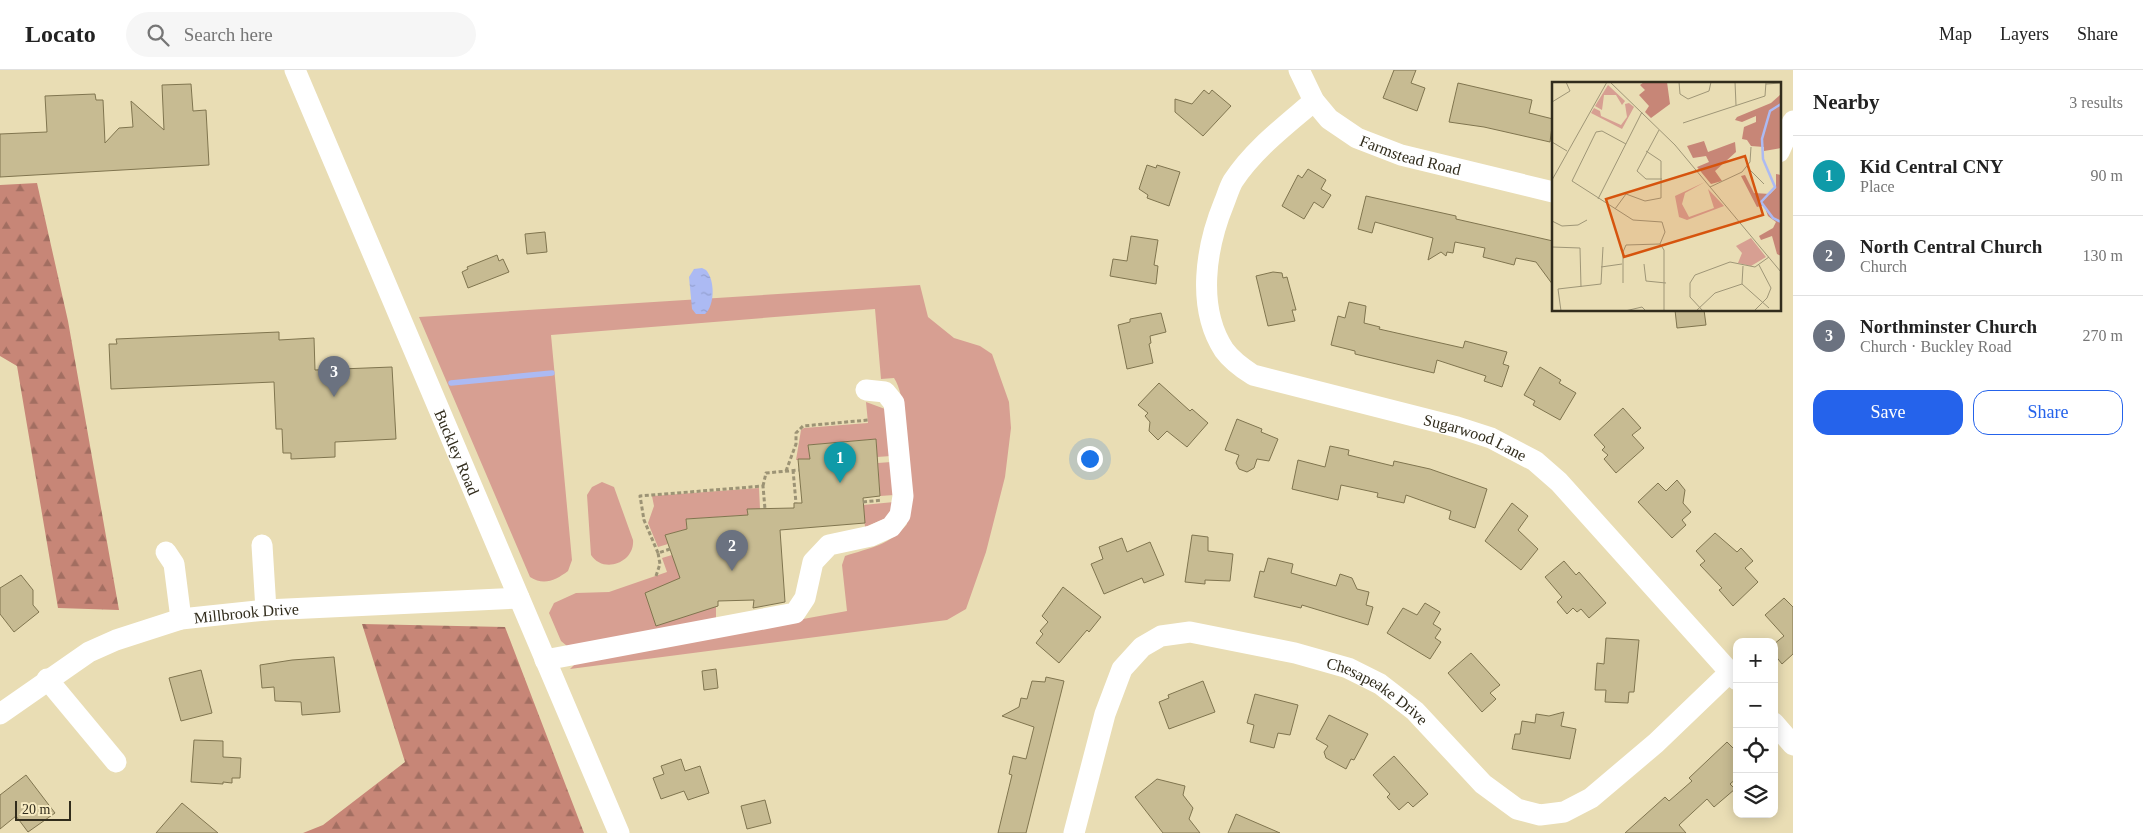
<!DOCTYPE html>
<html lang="en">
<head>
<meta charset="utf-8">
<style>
  :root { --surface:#fff; --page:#f6f6f6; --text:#222; --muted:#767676; --line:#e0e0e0; --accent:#2563eb }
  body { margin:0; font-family:Georgia,serif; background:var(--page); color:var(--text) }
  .controls { position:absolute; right:15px; bottom:15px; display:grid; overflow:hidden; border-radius:10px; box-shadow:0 2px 12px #0003 }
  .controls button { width:45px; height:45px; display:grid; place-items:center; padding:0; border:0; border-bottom:1px solid var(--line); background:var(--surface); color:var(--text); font:25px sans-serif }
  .scale { position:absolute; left:15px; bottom:12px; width:56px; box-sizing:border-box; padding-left:5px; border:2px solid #312c1c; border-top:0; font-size:14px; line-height:18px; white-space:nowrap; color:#312c1c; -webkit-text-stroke:4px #f7ebc1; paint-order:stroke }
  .you { position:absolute; left:1089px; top:388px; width:18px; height:18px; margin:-12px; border:4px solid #fff; border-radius:50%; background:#1a73e8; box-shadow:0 0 0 8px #1a73e833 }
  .badge { display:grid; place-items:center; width:32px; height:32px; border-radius:50%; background:var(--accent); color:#fff; font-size:16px; font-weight:700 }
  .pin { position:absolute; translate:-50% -41px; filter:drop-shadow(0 1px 2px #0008) }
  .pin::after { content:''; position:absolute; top:26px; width:18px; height:15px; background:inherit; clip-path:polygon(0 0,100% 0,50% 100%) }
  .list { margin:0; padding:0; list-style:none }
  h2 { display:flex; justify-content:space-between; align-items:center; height:65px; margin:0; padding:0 20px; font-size:21px }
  h2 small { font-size:16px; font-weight:400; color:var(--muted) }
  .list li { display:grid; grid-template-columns:32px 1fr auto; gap:15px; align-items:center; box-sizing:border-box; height:80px; padding:0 20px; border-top:1px solid var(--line) }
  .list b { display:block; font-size:19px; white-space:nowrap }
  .list p { margin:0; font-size:16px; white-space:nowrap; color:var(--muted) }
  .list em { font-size:16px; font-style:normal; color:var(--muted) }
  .actions { display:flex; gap:10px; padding:15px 20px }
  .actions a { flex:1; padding:11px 0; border:1px solid var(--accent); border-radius:15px; text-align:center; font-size:18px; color:var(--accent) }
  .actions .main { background:var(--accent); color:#fff }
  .icon { flex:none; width:28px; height:28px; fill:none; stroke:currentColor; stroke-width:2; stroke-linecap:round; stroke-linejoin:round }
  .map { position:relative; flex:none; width:1793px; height:763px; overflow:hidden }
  header { display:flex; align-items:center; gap:30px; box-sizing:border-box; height:70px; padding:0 25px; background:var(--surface); border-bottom:1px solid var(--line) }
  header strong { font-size:24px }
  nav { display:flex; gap:28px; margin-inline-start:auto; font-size:18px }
  .search { width:350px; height:45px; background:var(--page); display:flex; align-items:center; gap:12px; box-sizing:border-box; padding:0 18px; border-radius:28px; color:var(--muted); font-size:19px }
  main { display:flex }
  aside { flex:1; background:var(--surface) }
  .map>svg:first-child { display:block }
  .grass { fill:#d79f92 }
  .forest { fill:url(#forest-firs) }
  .water { fill:url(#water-ripples) }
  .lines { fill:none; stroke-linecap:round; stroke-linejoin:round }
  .stream { stroke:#acbaf3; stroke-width:5.5 }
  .building { fill:#c7bb92; stroke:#80754f }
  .path { stroke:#9c9375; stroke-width:3; stroke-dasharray:4 2.5; stroke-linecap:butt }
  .minor { stroke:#fff; stroke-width:21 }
  .labels { text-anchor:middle; stroke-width:4.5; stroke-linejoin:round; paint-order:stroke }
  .street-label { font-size:16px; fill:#312c1c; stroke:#f7ebc1 }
  .inset-river { fill:none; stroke:#acbaf3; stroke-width:2.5 }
  .inset-road { fill:none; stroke:#9f9677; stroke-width:1 }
  .view { fill:#d6540e; fill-opacity:0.15; stroke:#d6540e; stroke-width:2.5 }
  .inset-edge { fill:none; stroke:#312c1c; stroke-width:2.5 }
</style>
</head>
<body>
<header>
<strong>Locato</strong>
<div class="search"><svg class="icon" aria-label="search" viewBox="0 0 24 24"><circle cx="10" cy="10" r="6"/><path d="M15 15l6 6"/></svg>Search here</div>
<nav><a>Map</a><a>Layers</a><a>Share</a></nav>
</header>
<main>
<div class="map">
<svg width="1793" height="763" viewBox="0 0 1793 763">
  <defs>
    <pattern id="forest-firs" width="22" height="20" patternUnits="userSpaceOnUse" patternTransform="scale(1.25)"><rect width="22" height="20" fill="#c78677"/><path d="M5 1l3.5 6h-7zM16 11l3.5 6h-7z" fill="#a26e61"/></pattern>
    <pattern id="water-ripples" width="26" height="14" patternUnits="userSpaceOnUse" patternTransform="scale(1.25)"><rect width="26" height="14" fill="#acbaf3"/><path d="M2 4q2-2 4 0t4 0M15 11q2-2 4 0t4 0" fill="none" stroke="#94a0d0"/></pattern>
  </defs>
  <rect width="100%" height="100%" fill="#e9ddb4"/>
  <path class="grass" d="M920,215L928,247L954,268L980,276L992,284L1009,332L1011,358L1005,407L986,482L966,539L947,550L570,599L579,590L847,541L842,495L845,486C869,478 891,475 907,454C906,421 911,333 894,308L881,309L875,239L551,265L572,490L568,501C556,510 544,516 530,507L419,247Z
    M866,332L885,339L891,386L877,387L876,369L809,375L810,389L796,390L801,360L804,358L868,353Z
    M891,392L894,425L880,426L878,393Z
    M602,412L614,417L633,470C635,493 603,504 591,485L587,425L592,417Z
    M759,418L760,439H747L748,445L686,449L687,459L665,465L668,474L658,477L648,453L654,436L652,426Z
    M894,432L889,447L865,457L863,435Z
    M672,485L716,536V549L567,576L561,571L549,543L554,533L576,523L609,522L667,502L662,488Z"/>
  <path class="forest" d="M37,113L68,251L119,540L58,538L17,296L0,286V115Z
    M362,554L505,557L584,763H303L323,755L405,692Z"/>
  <path class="water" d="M702,198L706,200C715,210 715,235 705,244H696L692,239L689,207L694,199Z"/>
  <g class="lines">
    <path class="stream" d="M451,313L552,303"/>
  </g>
  <path class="building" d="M1394,0H1416L1411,13L1425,18L1417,41L1383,28Z
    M1458,13L1532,30L1529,43L1553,49L1550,72L1484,57L1449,52Z
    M191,14L193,41L206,40L209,95L0,107V64L47,62L45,26L95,24L96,30H103L105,73L119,58L133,57L131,31L164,60L162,15Z
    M1204,20L1209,24L1212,20L1231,36L1203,66L1175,42V29L1192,34Z
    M1147,95L1156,98L1157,95L1180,102L1169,136L1147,128L1148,125L1139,119Z
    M1308,99L1326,110L1321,119L1331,125L1323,138L1314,132L1304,149L1282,136L1298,105L1302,108Z
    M1366,126L1456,146V149L1553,171V215L1536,192L1516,188L1514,195L1483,187L1485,178L1455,172L1453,183L1447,182L1446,186L1441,182L1428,190L1433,168L1375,152L1372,163L1358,159Z
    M545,162L547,182L527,184L525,164Z
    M1131,166L1158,170L1154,195L1158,196L1156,214L1110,206L1113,189L1127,191Z
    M497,185L499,191L503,189L509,202L468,218L462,202L468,199L467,197Z
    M1273,202L1282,203L1283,208L1287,207L1296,240H1292L1295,251L1268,256L1256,206Z
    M1349,232L1366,236L1364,253L1380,257L1379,259L1463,278L1465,271L1507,282L1503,294L1509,296L1502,317L1484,311L1486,306L1437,290L1434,303L1355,284V281L1331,275L1338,246L1345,248Z
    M1675,240H1704L1706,255L1677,258Z
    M1161,243L1166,262L1150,266L1151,273L1149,274L1153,293L1127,299L1118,255L1130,252V249Z
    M279,262V270L314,268L315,300L392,297L396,369L335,372V387L291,389V383H283L282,359H276L274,312L111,319L109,274H117L116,269Z
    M1540,297L1561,310L1559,313L1576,323L1560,350L1533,335L1535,331L1524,325Z
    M1159,313L1190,341L1192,339L1208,353L1187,377L1167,361L1158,370L1149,361L1150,352L1145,346L1148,343L1138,335Z
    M1623,338L1641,358L1632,365L1644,378L1616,403L1604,389L1608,385L1602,380L1605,377L1594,365Z
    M1237,349L1262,359L1261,362L1278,369L1269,391L1257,389L1254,398L1247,402L1239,399L1236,393L1239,385L1225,380Z
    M876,369L880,426L863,428L865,453L780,460L785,532L753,538L754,530L718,531V536L656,556L645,523L680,508L665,465L687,459L686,449L748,445L747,439L794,438V433H802L798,389H810L808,375Z
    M1330,376L1349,380L1348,385L1393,396L1394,391L1430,399L1487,419L1475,458L1449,449L1451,441L1406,425L1404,433L1377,427L1378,423L1341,415L1338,430L1292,419L1298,390L1325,397Z
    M1677,410L1685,420L1683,433L1691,442L1682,450L1686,455L1672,468L1638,432L1658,413L1666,421Z
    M1512,433L1528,446L1518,460L1538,479L1521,500L1485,471Z
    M1715,463L1737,482L1741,478L1753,491L1745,498L1758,512L1733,536L1719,520L1722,518L1700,495L1705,491L1696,481Z
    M1192,465L1208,467V481L1233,484L1230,511L1205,510V514L1185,512Z
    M1122,468L1127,482L1150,472L1164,505L1144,513L1142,508L1104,524L1091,494L1103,489L1099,477Z
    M1268,488L1293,494L1291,503L1336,516L1340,504L1352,508L1357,519L1369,522L1366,535L1373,537L1368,555L1302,535L1301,538L1254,527L1260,501L1264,502Z
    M1564,491L1576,505L1579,502L1606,533L1589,548L1581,539L1577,542L1573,538L1567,544L1557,532L1562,527L1545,507Z
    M21,505L33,520V535L39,542L14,562L0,544V518Z
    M1063,517L1101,547L1089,562L1087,560L1059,593L1036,573L1043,564L1040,561L1048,552L1042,546Z
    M1784,528L1793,537V584L1782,594L1774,584V574L1784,566L1765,545Z
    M1425,533L1440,542L1433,554L1441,559L1435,568L1441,572L1430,589L1387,563L1403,538L1417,545Z
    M1606,568L1639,570L1634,622H1629L1628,633L1605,632L1606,620H1595L1597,593L1604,594Z
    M1471,583L1500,615L1490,623L1496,629L1482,642L1448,603Z
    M334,587L340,642L302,645L301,632L275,631L274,617L262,618L260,595L292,590Z
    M716,599L718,618L704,620L702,601Z
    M201,600L212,643L181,651L169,608Z
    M1046,607L1064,611L1026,763H998L1012,705L1009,704L1013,686L1026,689L1034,657L1002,646L1019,637L1021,628L1027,629L1032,611L1045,612Z
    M1203,611L1215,642L1169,659L1159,632L1169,628L1168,625Z
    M1255,624L1298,635L1290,665L1278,663L1274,678L1250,672L1254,655L1247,653Z
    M1564,642L1561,656L1576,659L1570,689L1512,679L1515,664H1520L1522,651L1535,653L1536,644L1549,646Z
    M1329,645L1368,664L1354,690L1351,689L1346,699L1326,688L1324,682L1328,676L1316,669Z
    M194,670L223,671V687L241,688L240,708H232V713L223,712V714L191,712Z
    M1727,672L1737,682V708L1730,714L1735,719L1714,737L1707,729L1679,755L1686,763H1625L1665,727L1669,731L1692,711L1689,708Z
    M1394,686L1428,724L1413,737L1408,732L1399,740L1387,727L1390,724L1373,705Z
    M681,689L685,701L700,696L709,723L688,730L684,721L661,729L653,708L664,704L661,696Z
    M26,705L55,743L28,762L16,746L0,759V725Z
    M1157,709L1185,716L1183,725L1193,738L1189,749L1200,763H1163L1135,727Z
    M765,730L771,753L747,759L741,736Z
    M182,733L218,763H156Z
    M1236,744L1280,763H1228Z"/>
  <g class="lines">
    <path class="path" d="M793,400L796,433
      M786,401L796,374V363L803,356L868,350
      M763,416L766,403L799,400
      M863,432L882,430
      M658,483L644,450L640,426L763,416L765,439
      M656,506L660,494L658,483L670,479"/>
    <g class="minor">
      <path id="s1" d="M295,0L619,763"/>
      <path id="s2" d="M1299,0L1314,31L1329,49L1357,68L1401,85L1553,122"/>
      <path id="s3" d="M1314,31C1285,56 1254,79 1233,111C1229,118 1227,126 1224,133C1206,177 1196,237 1224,280C1232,291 1242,298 1253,305L1457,357L1491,368L1535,391L1559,412L1737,610"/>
      <path d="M1779,82L1793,51"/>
      <path d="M262,475L266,540"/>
      <path d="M166,482L174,494L181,549"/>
      <path d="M545,590L795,543L805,528L813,492L829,475L871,466L891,457L900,445L903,426L894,333L885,322L866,320"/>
      <path d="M47,609L116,692"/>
      <path id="s4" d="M0,644L89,582L116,570L181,549L266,540L519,528"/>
      <path d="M1774,653L1793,675"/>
      <path id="s5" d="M1074,763L1105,644L1122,599L1142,577L1161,566L1190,562L1295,583L1348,598L1380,614L1415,641L1483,714L1517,739L1540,745L1564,742L1591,728L1656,673L1730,602"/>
    </g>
  </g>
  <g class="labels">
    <g class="street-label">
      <text dy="6" stroke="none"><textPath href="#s2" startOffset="148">Farmstead Road</textPath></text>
      <text dy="6" stroke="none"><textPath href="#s3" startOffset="560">Sugarwood Lane</textPath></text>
      <text dy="6" stroke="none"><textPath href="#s1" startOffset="415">Buckley Road</textPath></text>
      <text dy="6" stroke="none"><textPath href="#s4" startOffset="272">Millbrook Drive</textPath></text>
      <text dy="6" stroke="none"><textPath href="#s5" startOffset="451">Chesapeake Drive</textPath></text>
    </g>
  </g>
  <g transform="translate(1552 12)">
    <rect width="229" height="229" fill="#e9ddb4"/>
    <path d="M56,3L73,19L70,23L64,13H52L50,28L43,24ZM77,21L82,25L70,47L39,31L42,26L48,29L49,34L69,43L75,35L73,22ZM153,100L133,111L130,122L137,135L162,126L156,107L172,124L135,138L127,135L123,114Z" fill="#d79f92"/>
    <path d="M92,0H115L118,22L99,36L93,30L97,24L87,13L93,8L88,3ZM229,12V66L212,69V65L199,64L195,58L190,57L192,45L204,40V34L190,40L183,38L185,35L219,21ZM152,59L156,70L183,60L184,70L163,89L170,99L159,102L145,85L157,80L154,74L141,76L135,64ZM224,92L229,93V174L225,172L220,154L209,158L207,154L221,146L224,140L216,134L212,123L205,125L189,94L193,93L202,111L218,112L224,106Z" fill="#c78677"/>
    <path d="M199,156L214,175L199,184L186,181L190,171L184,164Z" fill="#d79f92"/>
    <path class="inset-river" d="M229,22L218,29L210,57L211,77L223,105L209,120L221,136L229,140"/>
    <path class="inset-road" d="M58,0L123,63L229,190M127,0L128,12L136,17L157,9L159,0M183,0L184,23M214,2L229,1M0,20L18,9L14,0M131,41L213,14L214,0M107,48L85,89L94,97H110M0,60L15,69M74,62L50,49L44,50L20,99L81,138L110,140L113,150L108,162M195,85L212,102M0,98L55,0M158,105L190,90L198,80L199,65M46,117L90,30M63,127L74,112L93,119L109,116V79L94,69M0,139L10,144L26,143L35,138M0,165L28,166L29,205M92,182L94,199L114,201M191,184L190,202L217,226M49,185L70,182M71,201V170L74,163L108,162L112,168V229M9,229L6,207L49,202L51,165M73,229L90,225L94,229M144,229L163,211L190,202M151,229L138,215V201L143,193L178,180L203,185L217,175M202,229L215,216L219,206L207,183"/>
    <path class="view" d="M193,74L211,133L72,175L54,117Z"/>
    <rect width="229" height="229" class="inset-edge"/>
  </g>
</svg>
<div class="controls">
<button>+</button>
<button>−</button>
<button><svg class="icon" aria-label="locate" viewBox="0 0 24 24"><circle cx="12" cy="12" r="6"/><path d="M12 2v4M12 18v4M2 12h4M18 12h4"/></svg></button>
<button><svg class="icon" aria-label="layers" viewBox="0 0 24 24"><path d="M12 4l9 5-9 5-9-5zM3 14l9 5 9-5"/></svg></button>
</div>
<div class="scale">20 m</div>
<div class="you"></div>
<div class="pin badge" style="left:840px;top:413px;background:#0f9aa8">1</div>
<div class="pin badge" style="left:732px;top:501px;background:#6b7280">2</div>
<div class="pin badge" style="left:334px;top:327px;background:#6b7280">3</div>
</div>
<aside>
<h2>Nearby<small>3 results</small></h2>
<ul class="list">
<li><span class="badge" style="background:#0f9aa8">1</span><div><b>Kid Central CNY</b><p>Place</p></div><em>90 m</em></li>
<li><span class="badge" style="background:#6b7280">2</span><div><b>North Central Church</b><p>Church</p></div><em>130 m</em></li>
<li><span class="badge" style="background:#6b7280">3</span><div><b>Northminster Church</b><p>Church · Buckley Road</p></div><em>270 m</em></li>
</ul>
<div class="actions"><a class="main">Save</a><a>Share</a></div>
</aside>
</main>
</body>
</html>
